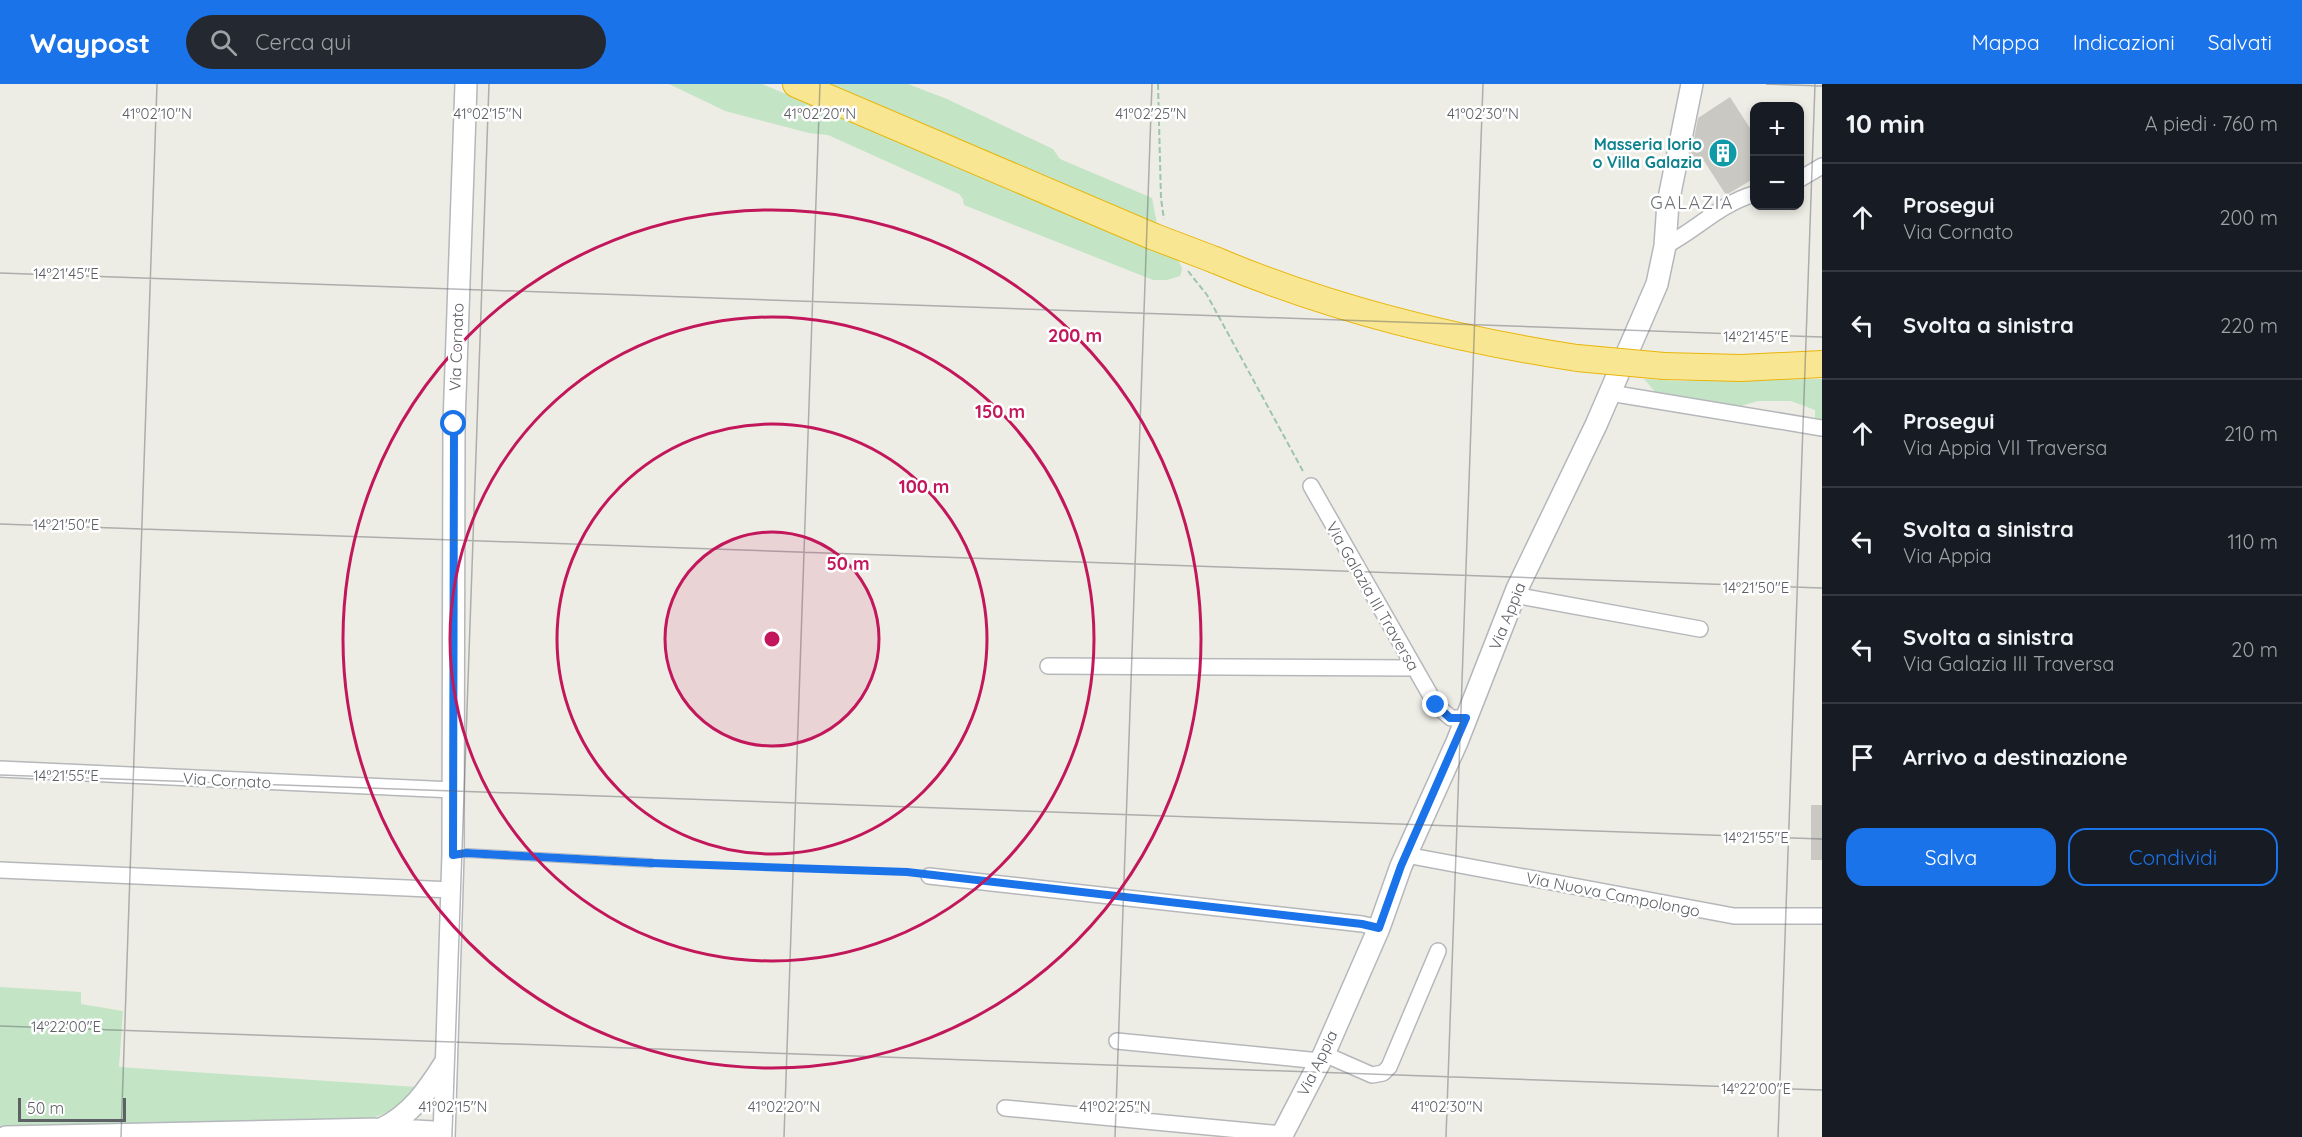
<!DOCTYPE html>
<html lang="it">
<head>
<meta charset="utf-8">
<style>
  :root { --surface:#171b24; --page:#242831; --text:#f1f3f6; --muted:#9ea1a6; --line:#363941; --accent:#1a73e8 }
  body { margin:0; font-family:Quicksand,sans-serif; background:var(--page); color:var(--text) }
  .controls { position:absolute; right:18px; top:18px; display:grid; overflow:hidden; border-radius:12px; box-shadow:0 3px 9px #0003 }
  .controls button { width:54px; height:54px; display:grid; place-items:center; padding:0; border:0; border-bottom:2px solid var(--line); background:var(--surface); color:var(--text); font:30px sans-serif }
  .scale { position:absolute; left:18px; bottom:15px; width:108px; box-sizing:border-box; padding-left:6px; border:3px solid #5d6065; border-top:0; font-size:16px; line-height:21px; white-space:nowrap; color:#5d6065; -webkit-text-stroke:4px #fff; paint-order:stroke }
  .stop { position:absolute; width:18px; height:18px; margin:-14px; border:4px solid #1a73e8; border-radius:50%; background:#fff }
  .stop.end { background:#1a73e8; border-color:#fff; box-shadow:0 2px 6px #0008 }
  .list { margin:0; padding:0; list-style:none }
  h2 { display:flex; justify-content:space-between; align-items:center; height:78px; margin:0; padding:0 24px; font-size:26px }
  h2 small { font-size:20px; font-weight:400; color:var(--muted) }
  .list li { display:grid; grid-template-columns:39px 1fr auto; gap:18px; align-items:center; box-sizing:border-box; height:108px; padding:0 24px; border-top:2px solid var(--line) }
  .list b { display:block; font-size:22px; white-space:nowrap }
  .list p { margin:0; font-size:20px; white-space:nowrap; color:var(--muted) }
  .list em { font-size:20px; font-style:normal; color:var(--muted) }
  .actions { display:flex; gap:12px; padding:18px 24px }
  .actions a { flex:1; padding:14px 0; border:2px solid var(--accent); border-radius:18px; text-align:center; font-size:21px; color:var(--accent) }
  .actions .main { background:var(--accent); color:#fff }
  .icon { flex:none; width:33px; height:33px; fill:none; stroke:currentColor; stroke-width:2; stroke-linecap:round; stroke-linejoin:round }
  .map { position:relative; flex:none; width:1822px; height:1053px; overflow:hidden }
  header { display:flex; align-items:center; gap:36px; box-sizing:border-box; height:84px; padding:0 30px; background:var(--accent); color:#fff }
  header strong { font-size:28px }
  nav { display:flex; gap:33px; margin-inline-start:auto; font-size:21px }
  .search { width:420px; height:54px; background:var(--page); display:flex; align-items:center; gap:15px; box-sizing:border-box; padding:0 21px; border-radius:33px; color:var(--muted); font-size:22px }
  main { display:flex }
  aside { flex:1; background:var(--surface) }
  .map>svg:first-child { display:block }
  .green { fill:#c3e5c5 }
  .building { fill:#cac8c2 }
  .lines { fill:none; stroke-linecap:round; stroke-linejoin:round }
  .lane-casing { stroke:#b5b7bb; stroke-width:10 }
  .street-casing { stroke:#b5b7bb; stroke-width:18 }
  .secondary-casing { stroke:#b4b7bc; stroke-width:24 }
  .highway-casing { stroke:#e9b50a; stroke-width:28 }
  .path { stroke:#9cc5ac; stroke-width:2; stroke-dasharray:6 3; stroke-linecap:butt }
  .lane { stroke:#fff; stroke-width:8 }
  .street { stroke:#fff; stroke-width:15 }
  .secondary { stroke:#fff; stroke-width:21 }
  .highway { stroke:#f8e692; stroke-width:26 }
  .highway-bridge-casing { stroke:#e9b50a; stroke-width:28; stroke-linecap:butt }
  .highway-bridge { stroke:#f8e692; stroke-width:26 }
  .route { stroke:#1a73e8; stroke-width:8 }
  .ticks { fill:none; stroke:#5d6065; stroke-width:1.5; stroke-opacity:0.45 }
  .ring { fill:none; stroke:#c2185b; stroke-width:3 }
  .labels { text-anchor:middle; stroke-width:5; stroke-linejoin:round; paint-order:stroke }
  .culture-label { font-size:16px; font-weight:bold; fill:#0d838f; stroke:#fff; text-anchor:end }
  .street-label { font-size:16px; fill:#5d6065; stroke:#fff }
  .neighbourhood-label { font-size:18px; letter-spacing:1.5px; fill:#6e7277; stroke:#fff }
  .ticks-label { font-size:15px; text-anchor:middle; fill:#5d6065; stroke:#fff; stroke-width:5; stroke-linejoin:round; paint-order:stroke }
  .centre { fill:#c2185b; stroke:#fff; stroke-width:3 }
  .ring-label { font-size:18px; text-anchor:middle; font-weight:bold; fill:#c2185b; stroke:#fff; stroke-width:5; stroke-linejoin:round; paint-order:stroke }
</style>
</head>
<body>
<header>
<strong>Waypost</strong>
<div class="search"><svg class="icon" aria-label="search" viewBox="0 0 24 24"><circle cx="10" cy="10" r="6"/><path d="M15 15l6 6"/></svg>Cerca qui</div>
<nav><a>Mappa</a><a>Indicazioni</a><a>Salvati</a></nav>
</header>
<main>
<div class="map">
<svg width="1822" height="1053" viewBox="0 0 1822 1053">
  <rect width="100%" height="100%" fill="#eeede5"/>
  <path class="green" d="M669,0H762L1175,173C1181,180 1184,184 1180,192L1167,196H1153L964,121L963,115L959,110L828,51L809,49L725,27Z
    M822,0H908L947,15L1053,65L1060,75L1152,114L1157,140Z
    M1644,295L1679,297L1822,295V337L1815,334V326L1791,317H1758L1738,323L1657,310Z
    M0,903L81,908V920L123,927L119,983L417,1003C400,1022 391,1028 367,1036L0,1043Z"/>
  <path class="building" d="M1730,13L1755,52V94L1726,111L1704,77L1698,80L1691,70L1698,34Z
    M1811,721H1822V776H1811Z"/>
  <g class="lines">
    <g class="lane-casing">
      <path id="lane" d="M455,770L467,769L651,779"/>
    </g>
    <g class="street-casing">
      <path id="street" d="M1800,95L1822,82
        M1665,162C1696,146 1720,120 1754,110
        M1610,309L1822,344
        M1311,402L1436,621L1451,634H1466
        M1514,511L1700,545
        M1048,582L1414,584
        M0,685L453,706
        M1406,771L1734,832H1822
        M0,786L452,806
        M929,792L1362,840L1379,844
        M1117,957L1320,977
        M1324,970L1372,991L1383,989L1389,983L1438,867
        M1005,1024L1283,1050"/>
    </g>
    <g class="secondary-casing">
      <path id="secondary" d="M381,1045C411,1031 428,1006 445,979
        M6,1053L380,1045L433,1048L444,1052
        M444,1053L453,771L454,340L466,0
        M1281,1053L1324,970L1379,844L1401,782L1457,658L1517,505L1596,341L1657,200L1665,162L1668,119L1692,0"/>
    </g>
    <g class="highway-casing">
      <path id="highway" d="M796,0L1152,152
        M1215,176C1331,225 1453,255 1577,274
        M1664,282L1741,284L1822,280"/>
    </g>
    <path class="path" d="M1158,0L1161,115L1164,135
      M1188,187L1207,211L1304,389
      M660,779L915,790"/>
    <use href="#lane" class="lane"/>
    <use href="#street" class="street"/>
    <use href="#secondary" class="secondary"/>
    <use href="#highway" class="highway"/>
    <g class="highway-bridge-casing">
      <path id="highway-bridge" d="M1152,152L1215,176
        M1577,274L1664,282"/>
    </g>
    <use href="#highway-bridge" class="highway-bridge"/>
  </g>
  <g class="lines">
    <path class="route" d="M454,340L453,771L466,769L651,779L907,788L1362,840L1379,844L1401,782L1466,634H1450L1436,621"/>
  </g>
  <path class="ticks" d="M1766,0L1822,2M0,189L1822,253M0,440L1822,504M0,691L1822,755M0,942L1822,1006M121,1053L157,0M452,1053L489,0M784,1053L820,0M1115,1053L1152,0M1446,1053L1483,0M1778,1053L1815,0"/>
  <circle cx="772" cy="555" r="107" fill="#c2185b" fill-opacity=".12"/>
  <g class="ring">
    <circle cx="772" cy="555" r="107"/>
    <circle cx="772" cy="555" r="215"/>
    <circle cx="772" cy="555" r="322"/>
    <circle cx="772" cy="555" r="429"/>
  </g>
  <defs>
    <g id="building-disc" transform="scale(1.5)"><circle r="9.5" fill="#0f9aa8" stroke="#fff"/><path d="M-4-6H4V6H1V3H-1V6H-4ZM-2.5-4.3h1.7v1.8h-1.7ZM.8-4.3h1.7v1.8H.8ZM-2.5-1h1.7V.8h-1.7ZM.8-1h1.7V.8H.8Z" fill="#fff"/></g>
  </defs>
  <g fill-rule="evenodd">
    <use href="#building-disc" x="1723" y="69"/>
  </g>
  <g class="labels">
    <g class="culture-label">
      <text x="1702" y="66">Masseria Iorio<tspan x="1702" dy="18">o Villa Galazia</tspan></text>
    </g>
    <g class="street-label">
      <text transform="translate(456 263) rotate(-88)" y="6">Via Cornato</text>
      <text transform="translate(1373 512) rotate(60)" y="6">Via Galazia III Traversa</text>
      <text transform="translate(1507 532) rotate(-68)" y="6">Via Appia</text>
      <text transform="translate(227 696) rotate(3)" y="6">Via Cornato</text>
      <text transform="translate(1613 810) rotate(11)" y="6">Via Nuova Campolongo</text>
      <text transform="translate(1317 979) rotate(-64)" y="6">Via Appia</text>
    </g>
    <g class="neighbourhood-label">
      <text x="1692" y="125">GALAZIA</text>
    </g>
  </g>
  <g class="ticks-label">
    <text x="157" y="35">41°02'10"N</text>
    <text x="488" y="35">41°02'15"N</text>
    <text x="820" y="35">41°02'20"N</text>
    <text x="1151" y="35">41°02'25"N</text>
    <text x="1483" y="35">41°02'30"N</text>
    <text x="66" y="195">14°21'45"E</text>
    <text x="1756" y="258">14°21'45"E</text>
    <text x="66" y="446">14°21'50"E</text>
    <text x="1756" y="509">14°21'50"E</text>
    <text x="66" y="697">14°21'55"E</text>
    <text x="1756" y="759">14°21'55"E</text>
    <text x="66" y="948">14°22'00"E</text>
    <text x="1756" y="1010">14°22'00"E</text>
    <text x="453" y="1028">41°02'15"N</text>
    <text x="784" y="1028">41°02'20"N</text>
    <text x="1115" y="1028">41°02'25"N</text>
    <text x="1447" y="1028">41°02'30"N</text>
  </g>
  <circle cx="772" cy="555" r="9" class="centre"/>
  <g class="ring-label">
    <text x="1075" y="258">200 m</text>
    <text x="1000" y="334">150 m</text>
    <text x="924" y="409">100 m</text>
    <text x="848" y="486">50 m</text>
  </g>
</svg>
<div class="controls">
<button>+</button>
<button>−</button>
</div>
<div class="scale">50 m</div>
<div class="stop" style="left:454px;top:340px"></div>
<div class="stop end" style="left:1436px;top:621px"></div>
</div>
<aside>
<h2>10 min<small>A piedi · 760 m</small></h2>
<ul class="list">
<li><svg class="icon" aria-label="ahead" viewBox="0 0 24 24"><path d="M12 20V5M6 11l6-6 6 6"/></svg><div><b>Prosegui</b><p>Via Cornato</p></div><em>200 m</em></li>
<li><svg class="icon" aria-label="left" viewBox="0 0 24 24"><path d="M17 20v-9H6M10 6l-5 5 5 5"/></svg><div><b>Svolta a sinistra</b></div><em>220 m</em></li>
<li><svg class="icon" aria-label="ahead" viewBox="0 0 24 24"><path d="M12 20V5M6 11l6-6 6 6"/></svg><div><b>Prosegui</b><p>Via Appia VII Traversa</p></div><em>210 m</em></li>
<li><svg class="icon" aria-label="left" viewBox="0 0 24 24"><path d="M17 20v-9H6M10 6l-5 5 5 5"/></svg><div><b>Svolta a sinistra</b><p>Via Appia</p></div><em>110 m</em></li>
<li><svg class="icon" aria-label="left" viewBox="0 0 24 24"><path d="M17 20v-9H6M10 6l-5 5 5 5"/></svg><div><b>Svolta a sinistra</b><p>Via Galazia III Traversa</p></div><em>20 m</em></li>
<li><svg class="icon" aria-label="arrive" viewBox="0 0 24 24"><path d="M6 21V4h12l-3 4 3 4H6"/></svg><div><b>Arrivo a destinazione</b></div></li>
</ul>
<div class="actions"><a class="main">Salva</a><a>Condividi</a></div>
</aside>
</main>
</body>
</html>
